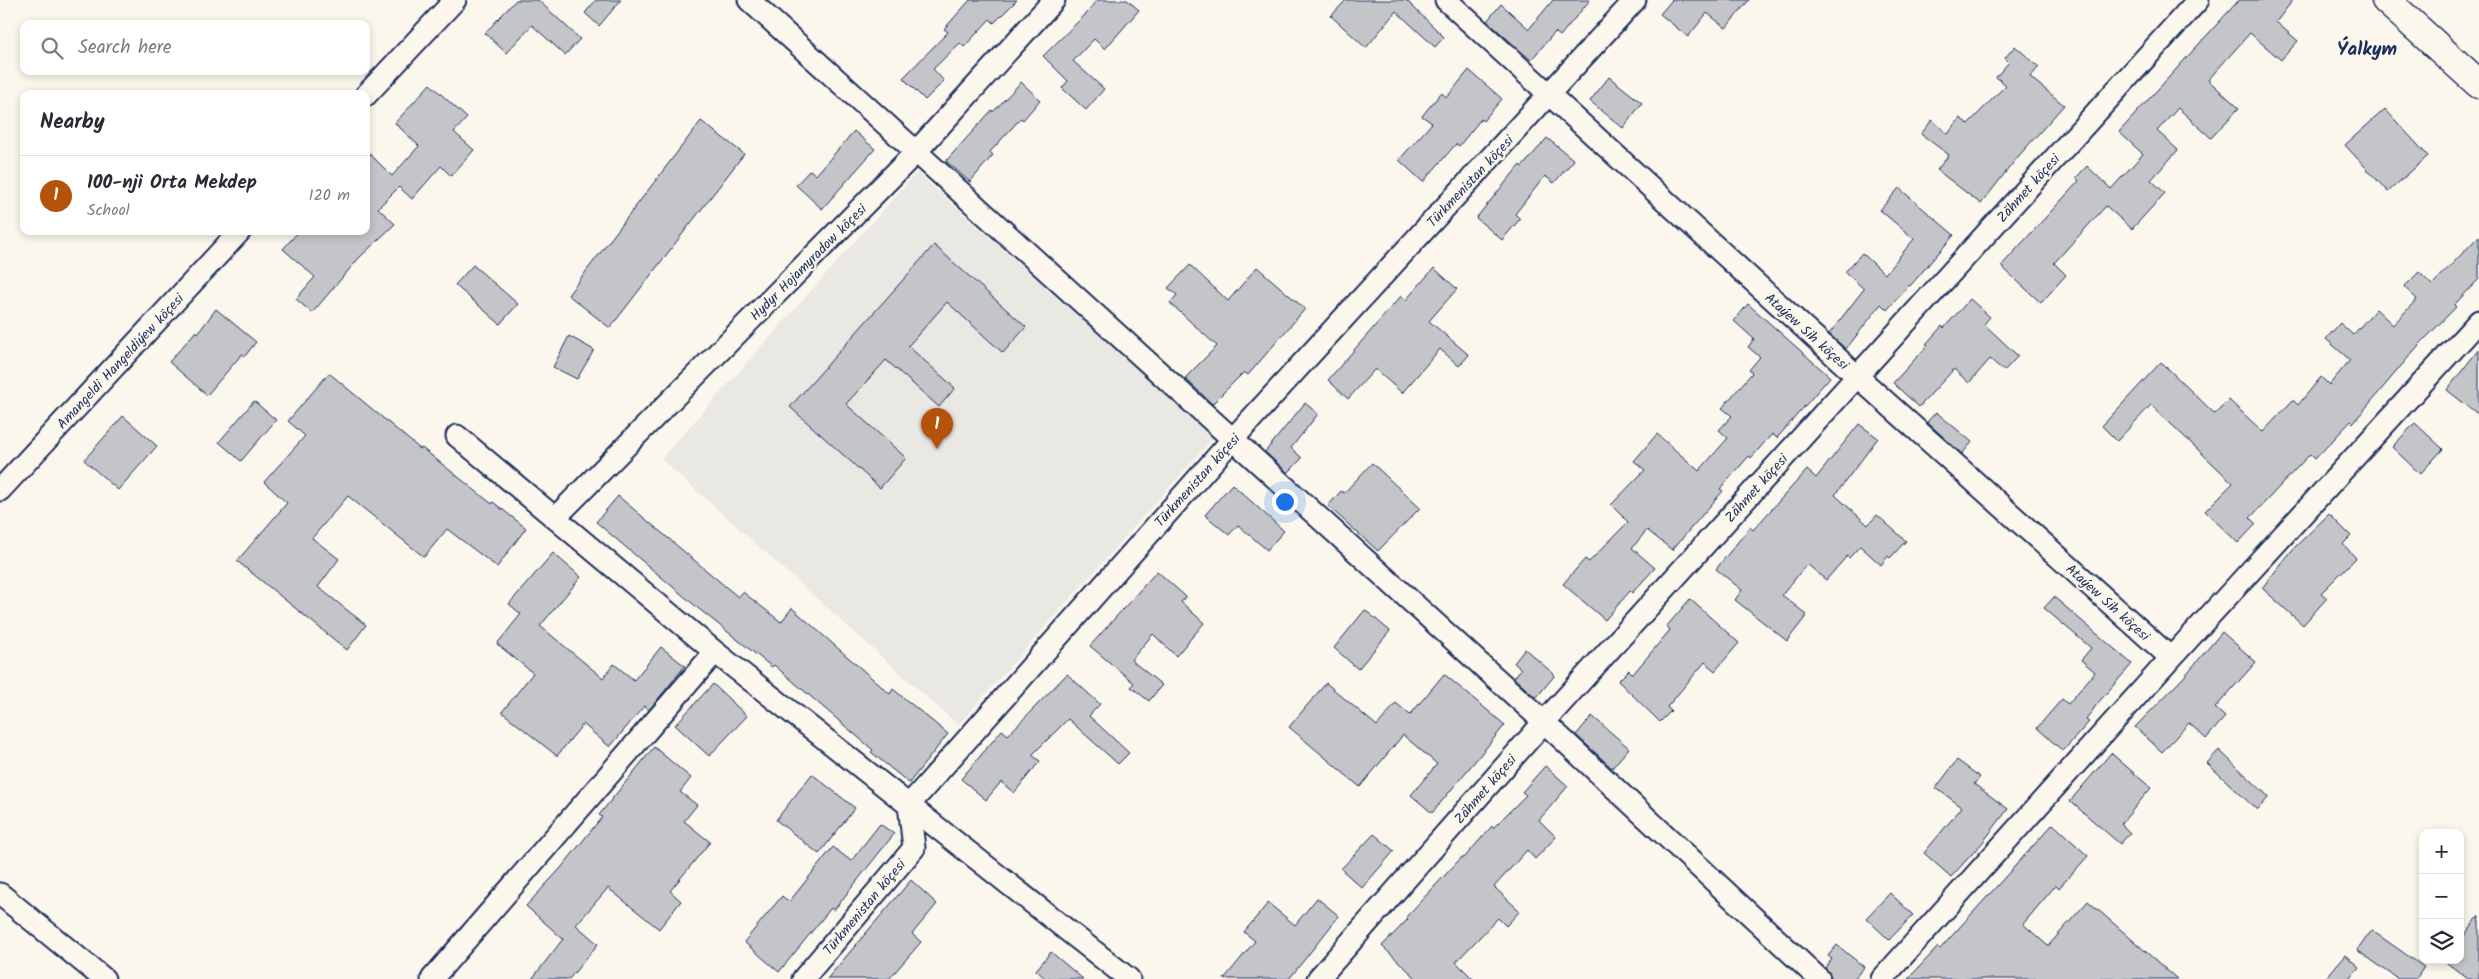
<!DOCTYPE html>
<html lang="en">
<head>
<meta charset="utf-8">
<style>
  :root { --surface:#fff; --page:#f2f2f3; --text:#2b2b33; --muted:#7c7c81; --line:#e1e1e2; --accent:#b45309 }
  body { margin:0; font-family:Kalam,sans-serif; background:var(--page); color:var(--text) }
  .controls { position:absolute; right:15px; bottom:15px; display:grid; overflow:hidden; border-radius:10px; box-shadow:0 2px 8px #0003 }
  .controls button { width:45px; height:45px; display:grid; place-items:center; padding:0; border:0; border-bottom:1px solid var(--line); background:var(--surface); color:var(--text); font:25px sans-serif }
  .you { position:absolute; left:1284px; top:501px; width:18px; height:18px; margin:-12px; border:4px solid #fff; border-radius:50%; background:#1a73e8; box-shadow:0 0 0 8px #1a73e833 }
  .badge { display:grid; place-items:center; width:32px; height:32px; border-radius:50%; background:var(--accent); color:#fff; font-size:16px; font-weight:700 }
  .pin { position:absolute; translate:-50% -41px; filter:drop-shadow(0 1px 2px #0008) }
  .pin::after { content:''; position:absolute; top:26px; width:18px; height:15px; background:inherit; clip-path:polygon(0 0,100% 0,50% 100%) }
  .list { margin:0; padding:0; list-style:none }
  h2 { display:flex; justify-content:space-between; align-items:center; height:65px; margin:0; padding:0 20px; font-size:21px }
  h2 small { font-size:16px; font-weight:400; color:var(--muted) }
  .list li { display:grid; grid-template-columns:32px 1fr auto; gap:15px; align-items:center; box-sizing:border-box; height:80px; padding:0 20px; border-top:1px solid var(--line) }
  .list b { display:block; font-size:19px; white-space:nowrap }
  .list p { margin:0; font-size:16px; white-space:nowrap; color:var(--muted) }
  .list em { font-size:16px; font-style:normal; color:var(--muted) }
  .icon { flex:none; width:28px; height:28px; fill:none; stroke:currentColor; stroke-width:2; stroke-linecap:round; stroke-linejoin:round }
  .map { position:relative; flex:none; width:2479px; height:979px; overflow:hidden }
  .search { position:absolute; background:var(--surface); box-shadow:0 2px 8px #0003; left:20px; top:20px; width:350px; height:55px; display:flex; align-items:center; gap:12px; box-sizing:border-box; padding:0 18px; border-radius:10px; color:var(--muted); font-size:19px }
  .panel { position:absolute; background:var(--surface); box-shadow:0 2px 8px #0003; left:20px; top:90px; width:350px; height:145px; border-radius:10px }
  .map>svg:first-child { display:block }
  .built { fill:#eae8e2 }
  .building { fill:#c3c5c9; stroke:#1b2f5e }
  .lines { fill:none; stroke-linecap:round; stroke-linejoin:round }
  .street-casing { stroke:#1b2f5e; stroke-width:25 }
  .secondary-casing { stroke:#1b2f5e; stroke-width:31 }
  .street { stroke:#fbf7ec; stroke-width:21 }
  .secondary { stroke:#fbf7ec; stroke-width:28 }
  .labels { text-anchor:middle; stroke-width:4.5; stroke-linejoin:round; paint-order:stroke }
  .street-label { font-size:14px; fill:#1b2f5e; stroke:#fbf7ec }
  .district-label { font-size:19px; font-weight:bold; fill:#1b2f5e; stroke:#fbf7ec }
</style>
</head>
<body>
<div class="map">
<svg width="2479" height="979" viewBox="0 0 2479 979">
  <rect width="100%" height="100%" fill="#fbf7ec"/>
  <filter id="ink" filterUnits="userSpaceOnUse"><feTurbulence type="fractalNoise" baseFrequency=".02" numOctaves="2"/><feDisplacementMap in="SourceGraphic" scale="10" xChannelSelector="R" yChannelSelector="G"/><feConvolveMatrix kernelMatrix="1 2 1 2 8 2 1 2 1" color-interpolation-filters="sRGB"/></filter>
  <g filter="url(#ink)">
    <path class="built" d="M917,172L1213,438L958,725L661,459Z"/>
    <path class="building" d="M516,0H538L580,39L565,55L532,25L506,53L485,33Z
      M596,0H621L599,26L585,13Z
      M970,0H1017L994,23L990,19L964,47L960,43L933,69L944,81L925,100L903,78L948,32L944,29Z
      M1096,0H1127L1139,10L1105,49L1094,39L1073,61L1104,89L1086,110L1062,88L1068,81L1043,56L1089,11Z
      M1346,0H1406L1444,37L1435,47L1396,11L1366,48L1331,16Z
      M1553,0H1590L1560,36L1555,32L1531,60L1487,21L1501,4L1529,29Z
      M1672,0H1749L1726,28L1707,13L1688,37L1660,14Z
      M2239,0H2293L2276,22L2298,41L2281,60L2250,33L2208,80L2239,108L2211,138L2178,108L2157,131L2178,150L2151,180L2165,193L2132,229L2106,206L2054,263L2066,275L2041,303L2001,266L2079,181L2076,178L2087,166L2111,189L2143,154L2119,132Z
      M2015,46L2039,67L2030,77L2064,105L2016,159L1981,204L1937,170L1949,155L1921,134L1932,120L1948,134L1960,118L1968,124L2006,85L1996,77L2009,62L2005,58Z
      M1469,70L1502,99L1483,121L1481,119L1459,146L1456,144L1423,182L1399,160L1432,123L1422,116L1441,93L1447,97Z
      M1609,77L1642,103L1623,128L1590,101Z
      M1021,82L1040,100L1023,120L1021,118L990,152L993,155L970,182L946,161L992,110L993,112Z
      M430,84L467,118L454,132L474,150L451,176L441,166L412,199L399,187L378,208L395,224L359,258L312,313L296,299L315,277L283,249L299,231H366V150L392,176L419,146L395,123Z
      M2385,109L2428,156L2388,192L2345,145Z
      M701,121L744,154L610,328L568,295Z
      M854,131L875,149L822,209L796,185L810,170L816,175Z
      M1547,138L1574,160L1554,183L1545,176L1515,214L1520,219L1502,240L1476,218L1520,165L1522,167Z
      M1899,188L1954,235L1910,286L1909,285L1887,310L1881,304L1846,349L1829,334L1864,289L1845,272L1862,253L1885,274L1914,239L1880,210Z
      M2479,236V279L2454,305L2456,307L2418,346L2353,423L2351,421L2315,459L2310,454L2250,518L2256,524L2238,543L2205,511L2233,483L2151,405L2117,441L2102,426L2161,362L2215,414L2229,400L2263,432L2293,400L2298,405L2321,377L2329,385L2350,360L2326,339L2340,323L2353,335L2376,309L2393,325L2417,299L2404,287L2419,272L2432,285Z
      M934,245L1026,327L1003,353L947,302L908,346L955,388L939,407L886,360L846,404L906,458L880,488L790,407Z
      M473,265L518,304L500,324L455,285Z
      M1190,265L1228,301L1257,267L1305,309L1248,375L1244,372L1212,404L1185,378L1217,346L1170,303L1177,295L1168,288Z
      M1434,268L1457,289L1429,321L1469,355L1459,366L1440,349L1402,393L1375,369L1348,399L1328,380L1401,296L1406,300Z
      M1970,299L1990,317L1984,324L2018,356L2004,371L1990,359L1969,383L1954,369L1919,407L1893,383L1928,345L1926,344L1942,326L1944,328Z
      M1748,304L1830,377L1777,438L1772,434L1751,458L1749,456L1720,489L1723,491L1672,550L1647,530L1632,548L1655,568L1632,593L1630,591L1605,620L1563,584L1585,559L1589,562L1628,522L1611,505L1645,470L1634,461L1657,434L1699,471L1728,438L1719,430L1732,416L1722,408L1752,373L1749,370L1760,357L1748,347L1754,339L1734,321Z
      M216,309L256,342L245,356L242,354L207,395L169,362L196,331L198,333Z
      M569,336L594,350L577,379L553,367Z
      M2479,349V415L2447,390Z
      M329,373L420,449L422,448L492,504L493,502L526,528L497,567L447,529L424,557L348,496L312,538L339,559L318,587L366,625L347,650L237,561L287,503L264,482L305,436L288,421Z
      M254,401L276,420L241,461L219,442Z
      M1305,403L1318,414L1291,448L1302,458L1288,473L1265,452Z
      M1936,412L1972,442L1962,454L1927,422Z
      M123,416L157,446L118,490L84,460Z
      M2415,423L2443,449L2420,474L2392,447Z
      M1859,424L1878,438L1835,495L1868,525L1877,515L1906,541L1890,558L1888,556L1881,565L1860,546L1849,558L1847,556L1826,580L1807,564L1782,595L1807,615L1787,641L1735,600L1742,590L1716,569L1750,527L1753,530L1807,470L1816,478Z
      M1372,463L1420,508L1378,551L1328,506L1341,491L1344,493Z
      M1232,484L1284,531L1267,550L1238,525L1229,535L1205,515Z
      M618,496L738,597L743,592L781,622L792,608L890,694L893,689L948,734L909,783L871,752L873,750L774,665L772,667L699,609L596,522Z
      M2329,514L2351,536L2343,544L2356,558L2321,593L2327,598L2303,625L2262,588L2293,549Z
      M553,553L581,577L540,626L603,678L614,664L634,680L661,647L685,666L649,710L644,706L610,747L583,724L557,756L502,712L533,673L497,644L521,614L509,604Z
      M1157,571L1186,597L1181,602L1204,623L1176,656L1153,634L1131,660L1162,685L1149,701L1131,687L1134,683L1090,646Z
      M2054,597L2132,664L2097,704L2086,720L2089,722L2063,751L2037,728L2062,699L2068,704L2095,672L2081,660L2091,648L2044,608Z
      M1690,599L1739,643L1715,671L1705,662L1667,707L1671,711L1660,722L1618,681L1629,670L1633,674L1670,630L1666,627Z
      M1365,610L1390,631L1358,669L1334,648Z
      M2222,632L2256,662L2215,708L2225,717L2206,739L2189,723L2162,752L2135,727L2183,678Z
      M1525,649L1555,675L1536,698L1514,678L1521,669L1514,663Z
      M1067,674L1100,704L1089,716L1129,753L1118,764L1068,719L1032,755L1040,761L1014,793L1001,782L986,800L961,779L1002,730L1008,735Z
      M1444,674L1505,725L1432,813L1411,795L1437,764L1403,735L1360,787L1289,727L1326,683L1377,726L1396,703L1410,715Z
      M713,684L747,716L709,756L675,725Z
      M1592,716L1629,748L1612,768L1576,735Z
      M654,747L691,778L680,792L697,805L684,821L710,842L670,891L681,901L659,929L608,888L576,925L598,944L569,979H532L563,939L526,906L561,868L602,817L599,815Z
      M2219,750L2269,797L2257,810L2207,763Z
      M2111,753L2151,788L2121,824L2130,833L2120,844L2070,801Z
      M1957,760L1980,777L1974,784L2008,809L1983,842L1951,877L1924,853L1962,807L1936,788Z
      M1545,766L1568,786L1539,820L1556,837L1535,859L1527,850L1494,887L1520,911L1506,926L1498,918L1456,962L1473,979H1417L1382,946L1408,919L1406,917L1462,857L1464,858L1492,826L1493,828L1526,795L1522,792Z
      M812,774L855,808L819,854L776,820Z
      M880,824L894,834L834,910L831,908L779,972L744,942L782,896L789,902L833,847L851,861Z
      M2053,824L2088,856L2059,888L2056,885L2023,924L2048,946L2088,901L2177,979H1908L1938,947L1940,949Z
      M1374,834L1394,851L1362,888L1341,869Z
      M911,880L937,904L912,934L921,942L889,979H827Z
      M1890,893L1913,915L1889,940L1866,918Z
      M1317,898L1339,916L1289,979H1224L1255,941L1244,932L1268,903L1295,925Z
      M2479,916V979H2468L2443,960H2460V941Z
      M2371,930L2424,967L2416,979H2398L2357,950Z
      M1837,945L1864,967L1854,979H1831L1825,968L1832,959L1828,956Z
      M1051,952L1083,979H1046L1036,970Z
      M2345,955L2359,967L2349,979H2325Z"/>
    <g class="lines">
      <g class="street-casing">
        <path id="street" d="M749,0L1544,722L1819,979
          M1446,0L1858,377L2171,658
          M366,95L455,0
          M457,436L715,652L1129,979
          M0,490L240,231
          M555,518L915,153L1054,0
          M0,894L104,979
          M432,979L715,652
          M803,979L914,848L909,805L1232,440L1635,0
          M1318,979L1544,722L2198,0
          M1882,979L2171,658L2479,321"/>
      </g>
      <g class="secondary-casing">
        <path id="secondary" d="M2386,0L2479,84"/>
      </g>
      <use href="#street" class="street"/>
      <use href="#secondary" class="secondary"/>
    </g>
  </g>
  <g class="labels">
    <g class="street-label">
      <text transform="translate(1470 181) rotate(-47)" y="5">Türkmenistan köçesi</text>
      <text transform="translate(2028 188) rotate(-48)" y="5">Zähmet köçesi</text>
      <text transform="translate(808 262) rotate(-45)" y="5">Hydyr Hojamyradow köçesi</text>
      <text transform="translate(1807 331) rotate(42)" y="5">Ataýew Sih köçesi</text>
      <text transform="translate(120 361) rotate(-47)" y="5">Amangeldi Hangeldiýew köçesi</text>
      <text transform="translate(1197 480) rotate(-48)" y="5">Türkmenistan köçesi</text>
      <text transform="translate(1756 488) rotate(-48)" y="5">Zähmet köçesi</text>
      <text transform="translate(2108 602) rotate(42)" y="5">Ataýew Sih köçesi</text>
      <text transform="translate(1485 789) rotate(-49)" y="5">Zähmet köçesi</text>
      <text transform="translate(864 907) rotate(-50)" y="5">Türkmenistan köçesi</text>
    </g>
    <g class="district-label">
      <text x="2367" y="55">Ýalkym</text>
    </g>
  </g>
</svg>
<div class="controls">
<button>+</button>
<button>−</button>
<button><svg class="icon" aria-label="layers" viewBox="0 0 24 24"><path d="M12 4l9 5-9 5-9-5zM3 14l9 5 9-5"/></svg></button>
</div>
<div class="you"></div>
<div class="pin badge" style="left:937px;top:449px">1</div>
<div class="search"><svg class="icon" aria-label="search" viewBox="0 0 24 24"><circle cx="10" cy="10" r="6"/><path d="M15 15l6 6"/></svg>Search here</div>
<section class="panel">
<h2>Nearby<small></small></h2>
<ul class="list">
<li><span class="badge">1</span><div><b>100-nji Orta Mekdep</b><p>School</p></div><em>120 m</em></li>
</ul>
</section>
</div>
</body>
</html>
